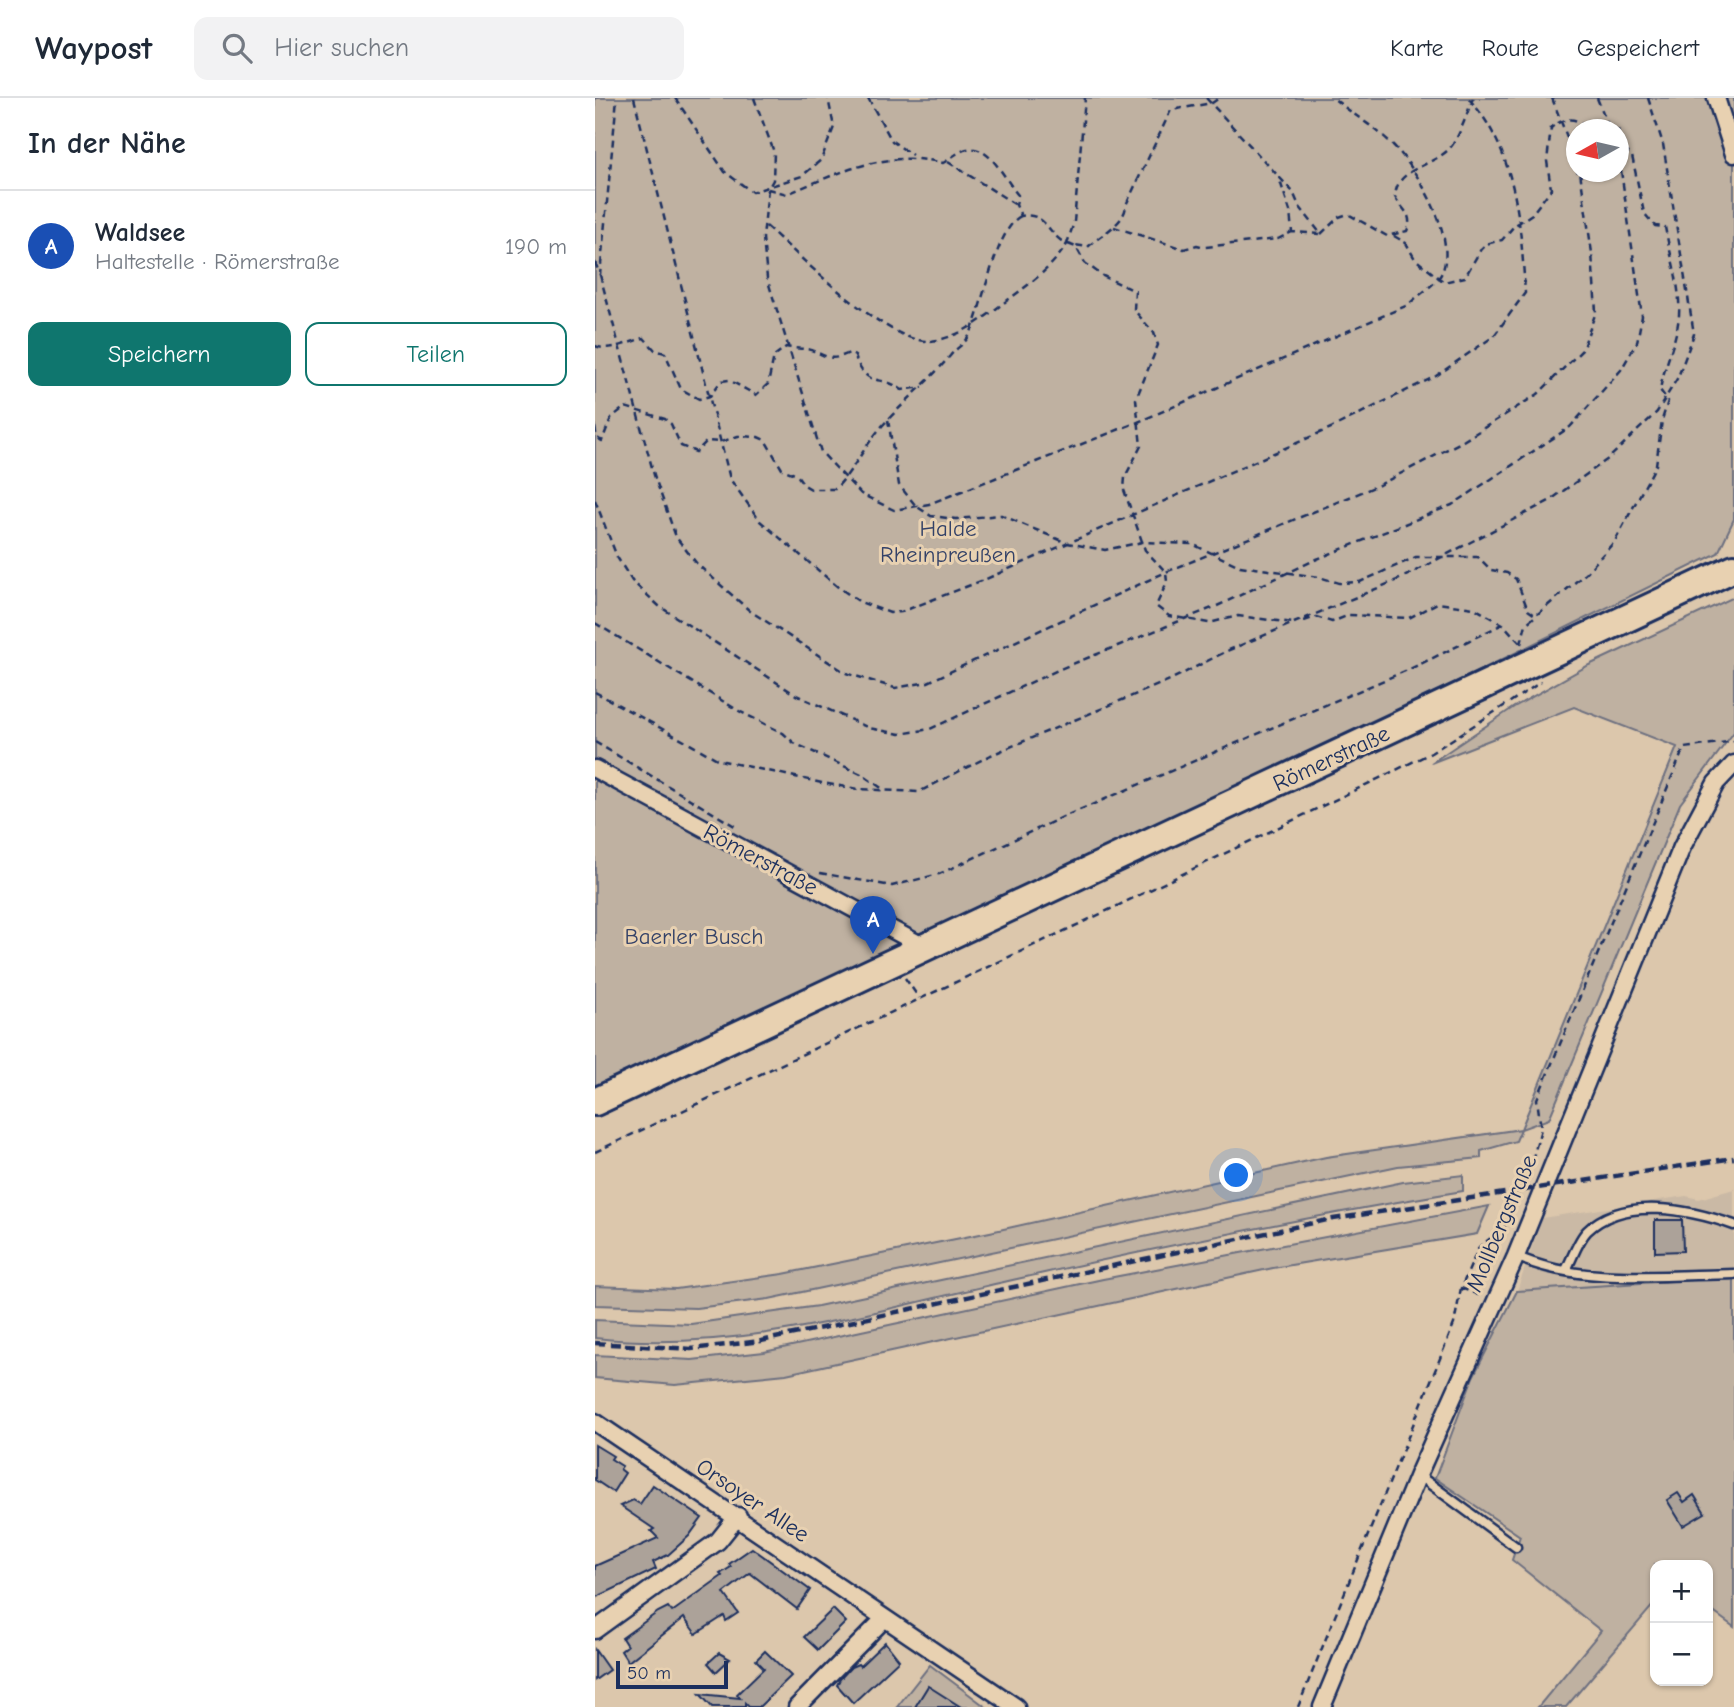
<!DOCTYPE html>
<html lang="de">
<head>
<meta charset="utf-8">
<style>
  :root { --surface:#fff; --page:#f2f2f3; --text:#1f2937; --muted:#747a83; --line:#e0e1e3; --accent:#0f766e }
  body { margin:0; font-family:"Comic Neue",sans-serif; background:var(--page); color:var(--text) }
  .controls { position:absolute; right:21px; bottom:21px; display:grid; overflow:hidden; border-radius:14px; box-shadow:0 2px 5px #0004 }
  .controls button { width:63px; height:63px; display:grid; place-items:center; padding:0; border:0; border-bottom:2px solid var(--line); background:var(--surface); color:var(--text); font:35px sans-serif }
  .compass { position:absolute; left:971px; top:21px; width:63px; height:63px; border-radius:50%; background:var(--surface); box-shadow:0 2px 5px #0004; rotate:262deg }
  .scale { position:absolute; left:21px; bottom:18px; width:112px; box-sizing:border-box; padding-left:7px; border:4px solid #1b2f5e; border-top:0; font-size:19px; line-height:24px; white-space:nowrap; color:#1b2f5e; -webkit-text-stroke:5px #e8d1b1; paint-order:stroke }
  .you { position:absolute; left:642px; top:1078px; width:24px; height:24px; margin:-18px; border:5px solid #fff; border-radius:50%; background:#1a73e8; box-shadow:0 0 0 10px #1a73e833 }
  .badge { display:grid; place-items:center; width:46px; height:46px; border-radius:50%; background:var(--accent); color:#fff; font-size:23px; font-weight:700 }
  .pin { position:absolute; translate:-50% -58px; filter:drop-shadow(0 2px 4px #0008) }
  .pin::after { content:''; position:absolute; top:37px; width:24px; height:21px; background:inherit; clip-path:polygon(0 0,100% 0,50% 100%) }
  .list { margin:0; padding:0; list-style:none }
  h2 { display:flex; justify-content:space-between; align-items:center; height:91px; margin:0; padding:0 28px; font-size:30px }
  h2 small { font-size:23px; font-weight:400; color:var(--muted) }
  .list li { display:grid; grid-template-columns:46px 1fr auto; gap:21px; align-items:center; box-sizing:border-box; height:112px; padding:0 28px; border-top:2px solid var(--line) }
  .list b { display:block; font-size:26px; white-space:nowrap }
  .list p { margin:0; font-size:23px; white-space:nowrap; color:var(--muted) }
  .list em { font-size:23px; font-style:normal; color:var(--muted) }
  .actions { display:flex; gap:14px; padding:21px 28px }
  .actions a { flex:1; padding:16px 0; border:2px solid var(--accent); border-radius:14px; text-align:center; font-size:24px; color:var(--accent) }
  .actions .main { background:var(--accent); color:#fff }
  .icon { flex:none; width:38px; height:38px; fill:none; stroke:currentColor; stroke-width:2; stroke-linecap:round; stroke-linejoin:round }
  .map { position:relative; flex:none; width:1139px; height:1609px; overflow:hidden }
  header { display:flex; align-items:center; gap:42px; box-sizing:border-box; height:98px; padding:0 35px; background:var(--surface); border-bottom:2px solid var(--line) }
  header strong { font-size:33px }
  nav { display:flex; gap:38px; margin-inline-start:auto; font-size:24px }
  .search { width:490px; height:63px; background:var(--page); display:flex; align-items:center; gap:18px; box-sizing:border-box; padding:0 24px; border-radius:14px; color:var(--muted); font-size:26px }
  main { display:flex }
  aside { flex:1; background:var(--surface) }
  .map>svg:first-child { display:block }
  .built { fill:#cab9a5 }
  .green { fill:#bfb1a1; stroke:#6d7080; stroke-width:2; fill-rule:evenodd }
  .building { fill:#aca299; stroke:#1b2f5e; stroke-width:2 }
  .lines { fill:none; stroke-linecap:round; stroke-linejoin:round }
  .lane-casing { stroke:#1b2f5e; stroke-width:13 }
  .street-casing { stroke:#1b2f5e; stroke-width:21 }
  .primary-casing { stroke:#1b2f5e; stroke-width:32 }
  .path { stroke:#1b2f5e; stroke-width:2.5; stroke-dasharray:7 5; stroke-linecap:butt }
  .lane { stroke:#e8d1b1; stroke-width:8 }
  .street { stroke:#e8d1b1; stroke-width:16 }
  .primary { stroke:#e8d1b1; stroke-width:26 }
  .rail { stroke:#1b2f5e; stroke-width:4.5; stroke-dasharray:10 5; stroke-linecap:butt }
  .labels { text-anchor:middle; stroke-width:6; stroke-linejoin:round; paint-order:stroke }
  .park-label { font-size:23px; fill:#344268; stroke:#e8d1b1 }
  .street-label { font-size:23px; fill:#1b2f5e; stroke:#e8d1b1 }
</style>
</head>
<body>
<header>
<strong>Waypost</strong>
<div class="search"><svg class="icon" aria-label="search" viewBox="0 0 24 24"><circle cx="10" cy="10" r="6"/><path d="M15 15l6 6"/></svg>Hier suchen</div>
<nav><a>Karte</a><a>Route</a><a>Gespeichert</a></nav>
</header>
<main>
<aside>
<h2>In der Nähe<small></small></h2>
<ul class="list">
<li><span class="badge" style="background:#1a4fb4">A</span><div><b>Waldsee</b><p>Haltestelle · Römerstraße</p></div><em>190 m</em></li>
</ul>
<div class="actions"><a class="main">Speichern</a><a>Teilen</a></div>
</aside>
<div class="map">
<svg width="1139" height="1609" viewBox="0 0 1139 1609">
  <rect width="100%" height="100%" fill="#dcc7ac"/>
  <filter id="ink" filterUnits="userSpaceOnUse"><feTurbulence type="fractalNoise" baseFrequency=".0143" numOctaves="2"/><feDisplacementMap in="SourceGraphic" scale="14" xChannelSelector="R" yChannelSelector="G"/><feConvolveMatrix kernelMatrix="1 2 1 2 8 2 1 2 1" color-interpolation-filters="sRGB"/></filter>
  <g filter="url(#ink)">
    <path class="built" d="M1139,1091V1179L922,1193L947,1120L1091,1098L1104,1101Z"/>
    <path class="green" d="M0,0H1139V421L1123,455L314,853L0,992ZM982,32H1024V74H982Z
      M1139,499V634L1085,706L954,1021L926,1031L921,1043L886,1053V1060L803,1068L174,1201L101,1210L0,1207V1188L81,1191L188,1176L395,1134L731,1059L926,1031L1082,649L979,609L836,665L919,609L994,567Z
      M868,1077V1093C719,1117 570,1148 422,1181C282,1212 144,1256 0,1240V1222L96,1226L223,1208L808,1084Z
      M894,1108L882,1136L678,1170L191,1276L80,1287L0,1280V1257L97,1262L169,1254L508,1181Z
      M1139,1179V1529L1113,1510V1467H1060V1505L971,1609H943L1006,1533L917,1462L925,1438L840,1380L878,1279L922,1193Z
      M335,1567L391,1609H302Z"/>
    <path class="building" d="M1060,1122H1087L1088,1153L1060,1154Z
      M0,1347L18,1358L16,1361L27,1368L25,1371L30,1375L18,1394L0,1382Z
      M58,1387L107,1420L94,1438L73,1457L58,1464L61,1471L0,1500V1468L63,1440L56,1433L59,1431L25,1408L38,1402L45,1406Z
      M1083,1395L1089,1404L1099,1397L1110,1415L1088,1428L1072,1402Z
      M157,1450L215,1492L202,1511L155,1475L129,1495L143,1515L131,1523L129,1518L101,1536L89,1520L33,1564L26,1553L32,1548L27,1540L63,1514L73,1509L77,1514L127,1478L125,1476L136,1469L134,1466Z
      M238,1511L251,1524L223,1552L209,1539Z
      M290,1544L304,1562L258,1605L242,1587L245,1581L256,1569L263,1566L265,1568Z
      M0,1552L14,1572L0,1582Z
      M170,1553L196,1578L164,1609H154L150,1605V1609H117L105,1596L145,1600L142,1596L169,1570L161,1562Z
      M124,1555L135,1561L121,1574L113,1565Z
      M333,1588L366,1609H320Z"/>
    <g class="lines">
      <g class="lane-casing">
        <path id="lane" d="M921,1158C982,1187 1072,1177 1139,1176
          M971,1172C977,1161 983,1142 992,1133C1029,1097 1096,1112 1139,1127
          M823,1377L921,1449"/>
      </g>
      <g class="street-casing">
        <path id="street" d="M1121,0L1139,56
          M0,671L333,851
          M0,1324L421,1609
          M0,1532L123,1443L143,1418
          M202,1609L289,1521
          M727,1609L823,1377L921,1158L1087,749L1121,685L1139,666"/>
      </g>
      <g class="primary-casing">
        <path id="primary" d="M0,1004L1139,470"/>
      </g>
      <path class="path" d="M39,0L135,381L165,423L243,489L265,504L295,515L306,514L391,481L736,330L841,278L899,238L930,195C926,129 922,52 873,0
        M80,0L130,74L157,94L207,78L226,62L239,29L233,0
        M159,0L179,54L178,82L173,91L168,140L172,180L218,328L226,354L266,396L299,412L334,406L543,324L813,207C822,198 837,189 845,178C866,144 822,71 798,47C780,29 757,16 738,0
        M273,0L297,43L317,57
        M611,0L698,94L704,108L726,136L697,134L695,113L684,80
        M957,0L982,65
        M1002,0L1015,32
        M353,64L421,107
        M173,91L192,96C243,75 291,51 348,65C355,61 360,56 367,53C392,40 410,82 423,97L421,107L426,118C451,113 453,138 472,146L479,124L490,0
        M171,128C203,156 293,247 335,243C362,241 385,223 406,207C429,190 457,171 472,146L493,149C506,136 530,126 531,107L576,12L617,5L624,0
        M519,129L589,151L602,147L610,149L683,141L697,134
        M726,136L744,119L753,116L792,138L812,133C819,116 807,112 800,99C801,69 838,69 855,50C865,38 872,15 878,0
        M799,138L811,145L820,161L849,184L870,179L886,151L891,146L907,142L919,128L937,116L956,91L952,63L956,30C970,18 983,19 996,32
        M473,146L481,149L490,165L508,178L540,193L539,212L559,235L563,247L541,301L546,348L530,379L529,392L550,452L571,474L572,484L561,508L574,518L614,525L643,518L699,525
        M0,164L5,177L22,0
        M5,177L59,377L81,439L102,466L155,513L251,575L300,590L333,584L571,474L784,387L868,343L943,296L987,252L1001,214L997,155L985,74
        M0,248C15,254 34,244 49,240L60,252L70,255L86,291L104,301L115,298L126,283L134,282L161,297L173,286L179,258L191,249C200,251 212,250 219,253C234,260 237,263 254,255L260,258C271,292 286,275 307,292L328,289
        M293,322L304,387L321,408L336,418L361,421L406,417L472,445L510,452L547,444L597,446L645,468L724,479L744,485L765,484L821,459H883L896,472L912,475L921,481L933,512L940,517
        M0,329L2,340L7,343L16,320L30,309L70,321L76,326L86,348L101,354L112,343L126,344L143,338L163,339L170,342L187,371L202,377L209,387L216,391H240C258,373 270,347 288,327C310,303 334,283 355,258C362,249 372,245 376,234C387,209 402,129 426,118
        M0,402L22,459L37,483L64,508L201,597L274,630L305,636L335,631L465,571L622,508L722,461L857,407L975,329L1026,272L1042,244L1047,218L1024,59
        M709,523L721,519L737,524L754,517L814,520L842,505L879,510L908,526L926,546
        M0,525L144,613L188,635L199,645L266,676L288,691
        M926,546L931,526L991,475L1020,443L1061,367L1067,322L1073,303L1065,292C1069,267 1082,243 1084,217C1086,188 1075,157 1070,129L1060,128L1049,115L1037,58L1024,47
        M0,594L124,662L227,685L263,691L324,694L396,657L575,582L634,552L807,480L954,403L1013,361L1062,314L1083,279L1099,236L1068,46L1053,0
        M0,644L143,730
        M225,775L297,788L344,776L468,719L815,571L908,526
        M310,880L324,900
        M0,1054L518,810L836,655L946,584
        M866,1190L886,1198
        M703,1609L859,1226L866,1190L884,1149L909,1130L937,1063L946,1031L942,1001L1089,650L1139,643"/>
      <use href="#lane" class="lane"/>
      <use href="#street" class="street"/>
      <use href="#primary" class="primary"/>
      <path class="rail" d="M0,1245L96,1251L166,1243L732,1122L1139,1060"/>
    </g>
  </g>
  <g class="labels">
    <g class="park-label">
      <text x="353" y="438">Halde<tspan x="353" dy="26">Rheinpreußen</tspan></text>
      <text x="99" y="846">Baerler Busch</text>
    </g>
    <g class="street-label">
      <text transform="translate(736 660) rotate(-25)" y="8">Römerstraße</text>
      <text transform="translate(166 761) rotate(28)" y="8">Römerstraße</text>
      <text transform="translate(906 1125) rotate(-67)" y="8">Mollbergstraße</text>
      <text transform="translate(158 1402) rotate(34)" y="8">Orsoyer Allee</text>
    </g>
  </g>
</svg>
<div class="controls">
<button>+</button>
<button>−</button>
</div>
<svg class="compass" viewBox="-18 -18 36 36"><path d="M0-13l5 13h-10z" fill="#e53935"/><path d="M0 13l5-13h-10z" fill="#747a83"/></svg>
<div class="scale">50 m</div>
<div class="you"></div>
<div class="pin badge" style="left:278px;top:856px;background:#1a4fb4">A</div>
</div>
</main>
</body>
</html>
